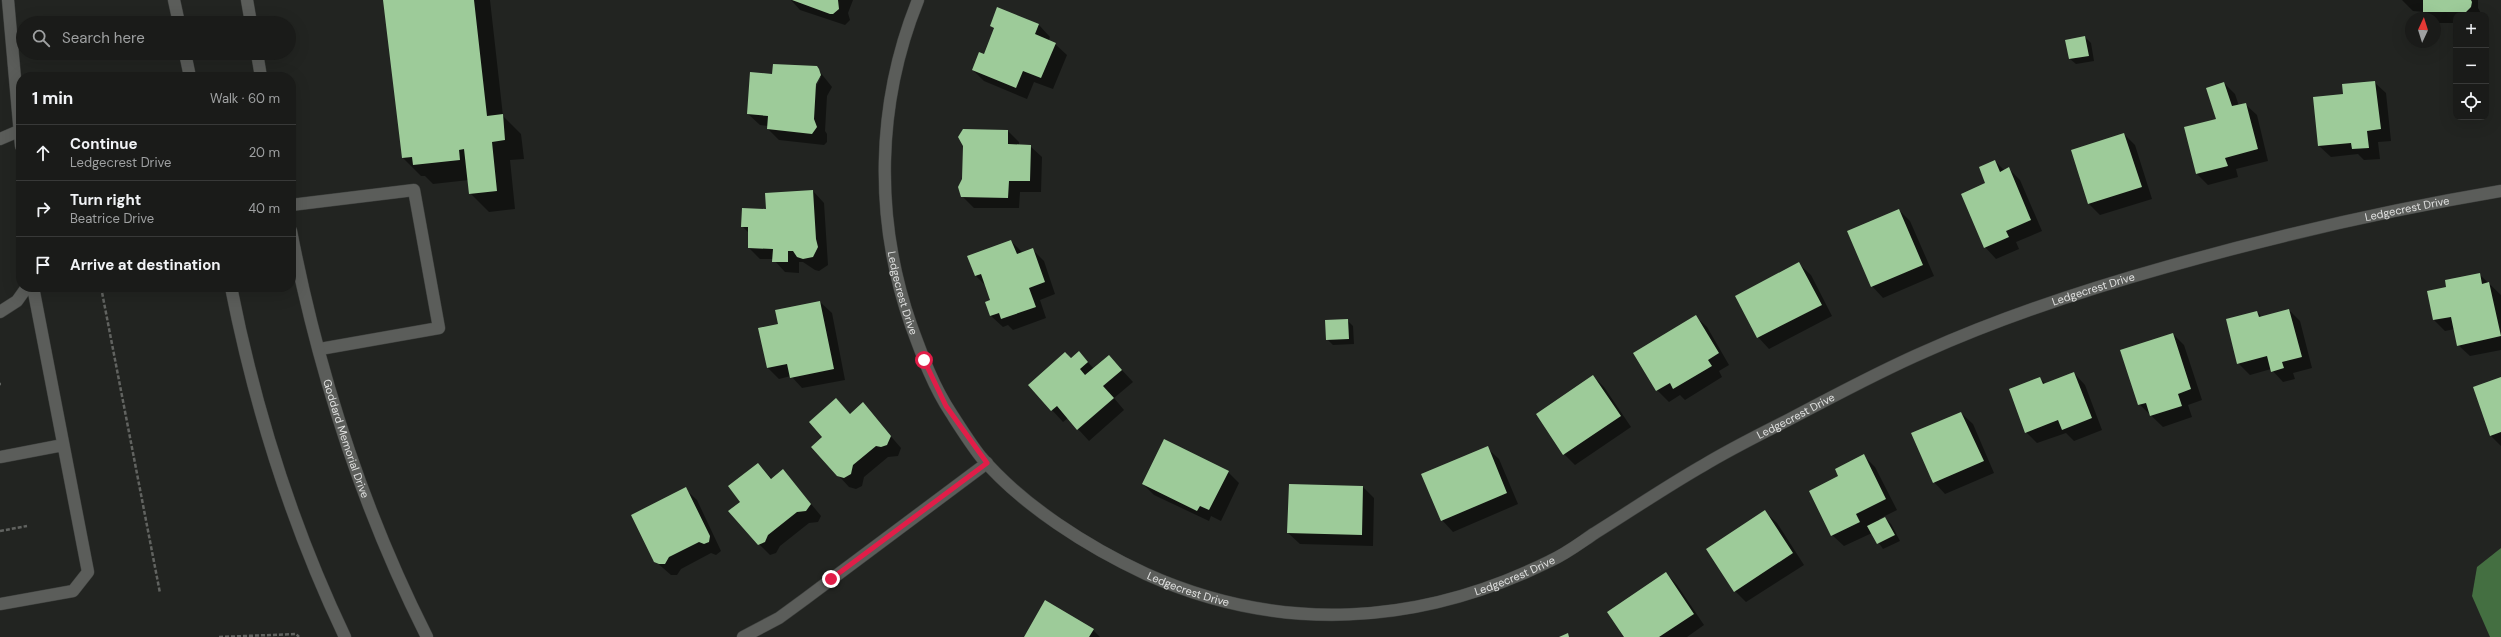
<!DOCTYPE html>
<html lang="en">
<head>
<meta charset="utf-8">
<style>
  :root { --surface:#1a1b19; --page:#272826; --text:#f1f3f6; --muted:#9fa1a2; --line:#383938 }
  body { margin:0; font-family:"DM Sans",sans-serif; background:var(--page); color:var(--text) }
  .controls { position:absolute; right:12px; top:12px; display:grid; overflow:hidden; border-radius:8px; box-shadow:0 4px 16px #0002 }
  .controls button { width:36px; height:36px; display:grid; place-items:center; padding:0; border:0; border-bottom:1px solid var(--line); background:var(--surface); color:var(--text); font:20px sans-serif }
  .compass { position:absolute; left:2405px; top:12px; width:36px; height:36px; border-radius:50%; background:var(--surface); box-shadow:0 4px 16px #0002; rotate:4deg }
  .stop { position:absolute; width:12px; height:12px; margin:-9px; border:3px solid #e11d48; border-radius:50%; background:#fff }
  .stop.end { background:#e11d48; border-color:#fff; box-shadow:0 1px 4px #0008 }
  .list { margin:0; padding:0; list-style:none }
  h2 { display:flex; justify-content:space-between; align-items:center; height:52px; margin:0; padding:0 16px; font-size:17px }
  h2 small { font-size:13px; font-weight:400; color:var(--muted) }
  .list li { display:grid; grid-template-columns:26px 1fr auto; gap:12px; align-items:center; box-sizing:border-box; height:56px; padding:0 16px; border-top:1px solid var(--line) }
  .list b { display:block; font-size:15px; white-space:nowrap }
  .list p { margin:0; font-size:13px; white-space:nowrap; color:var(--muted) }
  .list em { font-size:13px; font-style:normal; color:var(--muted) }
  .icon { flex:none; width:22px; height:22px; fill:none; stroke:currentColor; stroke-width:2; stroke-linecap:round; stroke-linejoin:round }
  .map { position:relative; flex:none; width:2501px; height:637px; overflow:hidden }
  .search { position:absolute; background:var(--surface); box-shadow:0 4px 16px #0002; left:16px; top:16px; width:280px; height:44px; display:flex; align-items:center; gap:10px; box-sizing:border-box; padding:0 14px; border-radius:22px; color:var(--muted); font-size:15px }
  .panel { position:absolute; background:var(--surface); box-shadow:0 4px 16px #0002; left:16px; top:72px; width:280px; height:220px; border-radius:16px }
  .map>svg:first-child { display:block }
  .water { fill:#446f41 }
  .shadow { fill:#0007; fill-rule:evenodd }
  .building { fill:#9dcb99 }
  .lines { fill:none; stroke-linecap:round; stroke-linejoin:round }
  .lane-casing { stroke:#3e403e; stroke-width:13 }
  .street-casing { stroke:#3e403e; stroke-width:13 }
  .secondary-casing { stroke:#3e403e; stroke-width:13 }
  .path { stroke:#616360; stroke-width:2.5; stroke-dasharray:4 2; stroke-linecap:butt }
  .lane { stroke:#5b5d5a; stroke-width:12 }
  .street { stroke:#5b5d5a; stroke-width:12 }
  .secondary { stroke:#5b5d5a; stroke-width:12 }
  .route { stroke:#e11d48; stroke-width:5 }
  .labels { text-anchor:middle; stroke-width:4; stroke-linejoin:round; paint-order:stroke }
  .street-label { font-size:11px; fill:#e0e1e0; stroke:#0c0d0c }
</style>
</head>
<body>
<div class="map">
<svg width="2501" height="637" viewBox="0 0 2501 637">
  <rect width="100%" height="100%" fill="#222421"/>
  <path class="water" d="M2501,548V637H2490L2472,596L2477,567Z"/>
  <path class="shadow" d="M384,0H490L503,116L521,134L524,159L510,160L515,209L489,212L470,193L469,180L433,184L425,176H421L403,158Z
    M791,0H853L848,13L850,20L845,25L800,10Z
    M2402,0H2478V8L2482,15H2456V23H2435V18H2430L2424,12L2413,11Z
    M998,9L1039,25L1050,37L1048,41L1055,44L1067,55L1053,89L1034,82L1027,99L984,81L973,70L984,56L995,30L991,26Z
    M2085,37L2091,43L2094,61L2076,64L2070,59Z
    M816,67L832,87L827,96L825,131L827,134V142L824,145L779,140L768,129V126L760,125L748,114ZM819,77H821L815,89L813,88Z
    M2374,82L2386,93L2391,141L2378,142L2380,159L2364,160L2358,154L2331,157L2319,146L2314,98L2345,95Z
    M2224,83L2235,94L2239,106L2245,104L2257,115L2268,161L2236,169L2238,177L2208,185L2197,174L2218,119Z
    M1008,131L1019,142V145L1030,146L1042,157L1041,192H1020L1019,208H974L962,196Z
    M2124,134L2135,145L2152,199L2100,215L2089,204L2072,151Z
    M1995,161L2005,171L2009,169L2020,180L2042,231L2016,242L2019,249L1996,259L1985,247L1987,183Z
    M813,191L824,203L828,265L819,271L815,270L803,262H799V273L785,272L773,259H760L749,248V233L742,226L767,210Z
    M1899,210L1910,221L1934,276L1883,298L1872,286Z
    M1011,241L1023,253L1032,249L1044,261L1055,294L1040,300L1046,318L1013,330L1008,325L1003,327L991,316L987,302L992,300L986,286L976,276Z
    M1799,264L1811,275L1832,316L1769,349L1758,337Z
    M2479,274L2501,295V350L2470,356L2458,345L2455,329L2445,331L2434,320L2448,288Z
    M820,302L832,313L845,380L802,388L791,376L779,379L767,367L779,325Z
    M2289,310L2300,321L2312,368L2293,373L2295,379L2283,382L2271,369L2250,375L2238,363L2257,312L2262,317Z
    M1695,316L1707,327L1729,365L1719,371L1722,377L1685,400L1680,395L1669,402L1657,390Z
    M1347,320L1353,326L1354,344L1333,345L1327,339Z
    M2173,334L2184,345L2202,400L2188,405L2192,417L2163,427L2139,404Z
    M1079,352L1094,369L1109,356L1133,382L1114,398L1124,410L1089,441L1068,418L1063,422L1029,385Z
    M2074,373L2085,385L2102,430L2074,441L2066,433L2037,443L2026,432L2040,379L2046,384Z
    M1593,376L1604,387L1631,427L1575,465L1564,454Z
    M2501,378V446L2491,436Z
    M836,399L851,415L863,404L901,448L898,456L888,457L864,477L862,486L856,489L849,487L838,475L824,437Z
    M1961,413L1973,424L1994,473L1945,494L1934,482Z
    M1487,448L1499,459L1518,504L1453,532L1442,520Z
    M1864,456L1875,467L1897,510L1879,519L1880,521L1885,518L1891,524L1900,541L1883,549L1872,533L1844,546L1832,535L1840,476Z
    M758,464L772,479L783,470L821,516L818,522L809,523L780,546L776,553L770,555L759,544L742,502Z
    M1228,472L1239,483L1221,521L1211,516L1209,521L1154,495L1143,484Z
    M1290,485L1363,487L1374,498L1373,546L1300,544L1288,533Z
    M685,489L697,500L721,551L716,555L711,553L681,569L677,575H671L655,561Z
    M1765,512L1777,523L1804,565L1746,602L1735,591Z
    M1666,573L1677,585L1704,625L1687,637H1625Z
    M1093,630L1100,637H1025Z"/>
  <path class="building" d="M383,0H474L487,116L503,114L505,140L492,142L497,191L469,194L464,149L459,150L460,160L413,165L412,157L402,158Z
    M792,0H838L839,9L833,14H830Z
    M2423,0H2471L2472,2L2471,7L2466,12H2423Z
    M997,7L1039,24L1035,34L1056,43L1041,78L1023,71L1016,88L972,70L979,52L984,54L994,28L990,26Z
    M2085,36L2089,56L2069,59L2065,40Z
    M773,64L817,66L819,69L821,75L816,84L814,119L817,127L812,134L767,129L768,116L747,114L750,72L772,74Z
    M2375,81L2381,129L2367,131L2369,148L2352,149L2351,143L2318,146L2313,97L2343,94L2342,84Z
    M2224,82L2232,106L2246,103L2258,149L2225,158L2228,166L2196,174L2184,127L2216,119L2206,88Z
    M963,129L1008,130V144L1031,145L1030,181H1009L1008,198L961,197L958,187L962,179L963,146L958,137Z
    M2124,133L2142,187L2088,204L2071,150Z
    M1995,160L2000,172L2009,167L2031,220L2006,231L2009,237L1984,248L1961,194L1985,183L1979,167Z
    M813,190L816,239L818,247L813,257L803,259L797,257L793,251H788V262H772L773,249L748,248V227H741L742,208L766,209L765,193Z
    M1899,209L1923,265L1871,287L1847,231Z
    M1011,240L1017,254L1033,248L1045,282L1029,288L1036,307L1001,319L999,313L990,316L985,302L990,300L981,274L975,276L967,256Z
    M1799,262L1822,305L1757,338L1735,296Z
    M2480,273L2482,284L2489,282L2501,336L2457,346L2451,317L2433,320L2427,291L2446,287L2445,280Z
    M820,301L834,369L790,378L787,364L767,368L758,328L778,324L775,310Z
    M2289,309L2302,357L2282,362L2284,368L2271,372L2267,356L2237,364L2226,319L2257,311L2259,317Z
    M1696,315L1719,353L1708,360L1712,366L1673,389L1670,383L1656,391L1633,353Z
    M1348,319L1349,339L1326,340L1325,320Z
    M2173,333L2191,389L2178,394L2182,406L2150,416L2146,403L2138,405L2120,350Z
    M1079,351L1088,362L1080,369L1085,375L1109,355L1122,370L1103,386L1114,398L1077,430L1057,406L1051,411L1028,385L1065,352L1071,358Z
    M2074,372L2092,418L2062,430L2058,420L2025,433L2009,389L2040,377L2043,384Z
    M1593,375L1621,416L1563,455L1536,414Z
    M2501,377V432L2490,436L2473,387Z
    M836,398L850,414L863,402L891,436L887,445L881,447L876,446L853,465L851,474L844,478L837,476L811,447L822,437L809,422Z
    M1961,412L1984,461L1933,483L1911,433Z
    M1164,439L1229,471L1209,510L1200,506L1197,511L1142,484Z
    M1488,446L1507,493L1441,521L1421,474Z
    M1864,454L1886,499L1856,514L1860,522L1831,536L1809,491L1838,476L1835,469Z
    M758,463L771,479L783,469L811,504L806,511L797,512L768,535L765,542L758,545L728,511L740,502L728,486Z
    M1289,484L1363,486L1362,535L1287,533Z
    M686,487L710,536L709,542L704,544L699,542L669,557L665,564H659L654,562L631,515Z
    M1765,510L1793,553L1734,592L1706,549Z
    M1885,517L1895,535L1877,544L1867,526Z
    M1666,572L1694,614L1659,637H1624L1607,612Z
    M1045,600L1094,629L1089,637H1024Z
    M1568,633L1569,637H1559Z"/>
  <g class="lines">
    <g class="lane-casing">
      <path id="lane" d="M8,0L21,146
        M0,139L21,130
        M291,205L414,190L439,328L320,349
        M0,312L17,301L27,287
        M0,457L63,445
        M0,604L73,591L88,572L33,287"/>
    </g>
    <g class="street-casing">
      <g id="street">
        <path id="s1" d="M918,0C876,104 874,219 911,325C922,355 933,386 951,413C960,427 970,443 981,457C1023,506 1088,547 1146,574C1280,634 1419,626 1550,561C1566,554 1580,543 1595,533C1632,510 1667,486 1704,465C1732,448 1761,434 1790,419C1834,396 1878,372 1924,352C2002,317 2084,290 2166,267C2276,236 2388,210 2501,191"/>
        <path d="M743,637L779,618L805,599L987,463"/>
      </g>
    </g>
    <g class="secondary-casing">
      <g id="secondary">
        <path d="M174,0L179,23"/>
        <path d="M247,0L251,23"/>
        <path d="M185,53L190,77"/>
        <path d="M257,53L261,77"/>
        <path id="s2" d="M291,231C318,370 363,510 427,637"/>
        <path d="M231,287C255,408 292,526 345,637"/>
      </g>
    </g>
    <path class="path" d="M101,287L160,593
      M0,384H1
      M0,531L27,526
      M219,637L296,634L299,637"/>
    <use href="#lane" class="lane"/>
    <use href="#street" class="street"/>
    <use href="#secondary" class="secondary"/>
  </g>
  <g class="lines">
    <path class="route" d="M831,579L987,463L946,406L924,360"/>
  </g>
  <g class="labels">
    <g class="street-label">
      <text dy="4" stroke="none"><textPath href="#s1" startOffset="2038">Ledgecrest Drive</textPath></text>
      <text dy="4" stroke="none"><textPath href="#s1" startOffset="1714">Ledgecrest Drive</textPath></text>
      <text dy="4" stroke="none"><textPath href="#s1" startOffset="299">Ledgecrest Drive</textPath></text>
      <text dy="4" stroke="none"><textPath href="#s1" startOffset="1390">Ledgecrest Drive</textPath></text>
      <text dy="4" stroke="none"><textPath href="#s2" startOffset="215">Goddard Memorial Drive</textPath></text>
      <text dy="4" stroke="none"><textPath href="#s1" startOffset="1066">Ledgecrest Drive</textPath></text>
      <text dy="4" stroke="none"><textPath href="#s1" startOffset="731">Ledgecrest Drive</textPath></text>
    </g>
  </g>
</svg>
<div class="controls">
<button>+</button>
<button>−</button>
<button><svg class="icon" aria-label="locate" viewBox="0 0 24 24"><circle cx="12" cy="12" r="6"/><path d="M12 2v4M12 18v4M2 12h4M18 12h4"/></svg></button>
</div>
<svg class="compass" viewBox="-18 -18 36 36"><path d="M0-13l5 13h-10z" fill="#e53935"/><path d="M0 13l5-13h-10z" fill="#9fa1a2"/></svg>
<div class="stop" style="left:924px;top:360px"></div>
<div class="stop end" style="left:831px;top:579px"></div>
<div class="search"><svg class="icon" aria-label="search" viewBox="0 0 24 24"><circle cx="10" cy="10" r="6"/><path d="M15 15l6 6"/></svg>Search here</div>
<section class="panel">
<h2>1 min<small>Walk · 60 m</small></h2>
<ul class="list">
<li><svg class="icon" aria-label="ahead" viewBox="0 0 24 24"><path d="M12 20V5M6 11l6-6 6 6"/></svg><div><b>Continue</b><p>Ledgecrest Drive</p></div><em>20 m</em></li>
<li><svg class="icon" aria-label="right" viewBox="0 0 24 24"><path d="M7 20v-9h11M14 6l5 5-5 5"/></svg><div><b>Turn right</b><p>Beatrice Drive</p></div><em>40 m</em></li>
<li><svg class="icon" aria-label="arrive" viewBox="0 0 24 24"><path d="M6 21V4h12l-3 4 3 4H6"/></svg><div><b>Arrive at destination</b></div></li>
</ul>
</section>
</div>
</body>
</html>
